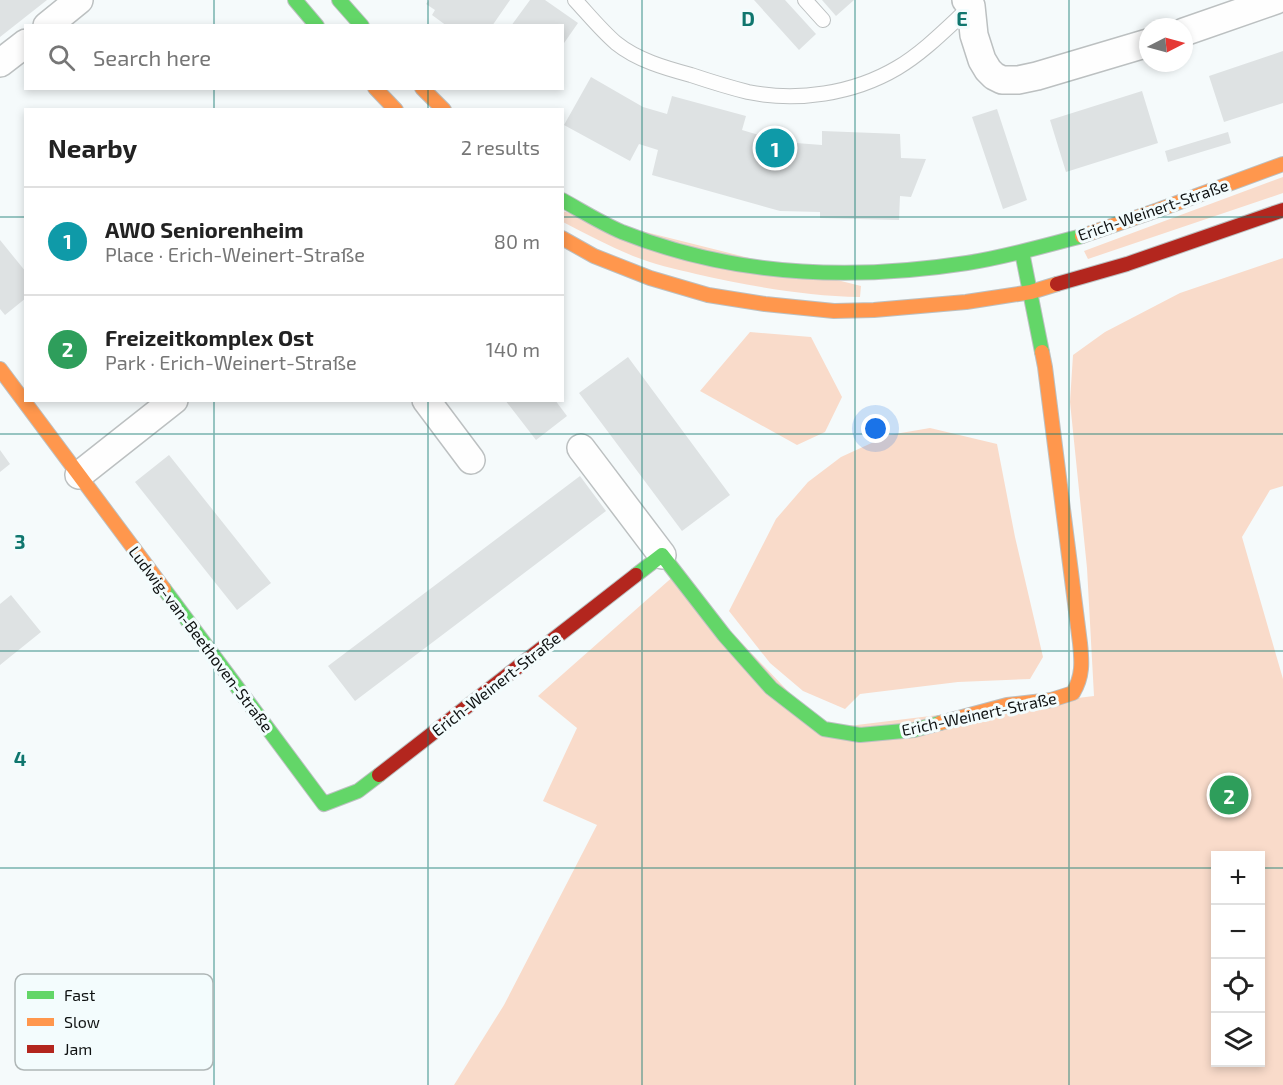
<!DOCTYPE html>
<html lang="en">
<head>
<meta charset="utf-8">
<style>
  :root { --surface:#fff; --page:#f6f6f6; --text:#222; --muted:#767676; --line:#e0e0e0; --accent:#606364 }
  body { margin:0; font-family:"Exo 2",sans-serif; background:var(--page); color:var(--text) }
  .controls { position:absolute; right:18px; bottom:18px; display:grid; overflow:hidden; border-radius:0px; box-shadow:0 3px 9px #0003 }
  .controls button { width:54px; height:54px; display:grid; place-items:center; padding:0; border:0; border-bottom:2px solid var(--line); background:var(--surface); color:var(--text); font:30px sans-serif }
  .compass { position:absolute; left:1139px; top:18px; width:54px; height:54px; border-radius:50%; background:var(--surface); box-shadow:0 3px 9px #0003; rotate:84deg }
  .you { position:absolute; left:876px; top:429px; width:21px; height:21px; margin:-15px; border:4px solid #fff; border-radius:50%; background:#1a73e8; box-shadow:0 0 0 9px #1a73e833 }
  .badge { display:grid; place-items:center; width:39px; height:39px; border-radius:50%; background:var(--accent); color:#fff; font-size:20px; font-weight:700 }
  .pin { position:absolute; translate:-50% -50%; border:3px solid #fff; box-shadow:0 2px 6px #0006 }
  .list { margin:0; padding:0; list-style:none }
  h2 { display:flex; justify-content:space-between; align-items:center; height:78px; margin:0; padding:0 24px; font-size:26px }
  h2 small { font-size:20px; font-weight:400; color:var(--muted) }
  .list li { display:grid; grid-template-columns:39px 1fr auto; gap:18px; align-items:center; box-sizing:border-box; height:108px; padding:0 24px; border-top:2px solid var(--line) }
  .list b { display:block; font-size:22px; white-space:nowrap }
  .list p { margin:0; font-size:20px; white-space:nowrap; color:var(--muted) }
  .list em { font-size:20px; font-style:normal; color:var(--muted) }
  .icon { flex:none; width:33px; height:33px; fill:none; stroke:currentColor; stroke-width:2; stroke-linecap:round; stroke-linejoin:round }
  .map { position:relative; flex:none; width:1283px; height:1085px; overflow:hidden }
  .search { position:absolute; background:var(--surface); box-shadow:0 3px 9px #0003; left:24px; top:24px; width:540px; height:66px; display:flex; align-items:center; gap:15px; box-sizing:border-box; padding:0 21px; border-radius:0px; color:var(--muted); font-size:22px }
  .panel { position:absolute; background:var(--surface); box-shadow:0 3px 9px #0003; left:24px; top:108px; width:540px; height:294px; border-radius:0px }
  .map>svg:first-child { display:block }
  .green { fill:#f9dbca; fill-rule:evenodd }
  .building { fill:#dee2e3 }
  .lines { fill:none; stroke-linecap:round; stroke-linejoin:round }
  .lane-casing { stroke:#bcc0c1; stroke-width:16 }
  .street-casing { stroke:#bcc0c1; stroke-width:30 }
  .fast-casing { stroke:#bcc0c1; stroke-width:16 }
  .slow-casing { stroke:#bcc0c1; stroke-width:16 }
  .jam-casing { stroke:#bcc0c1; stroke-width:16 }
  .lane { stroke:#fefefe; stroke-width:14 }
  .street { stroke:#fefefe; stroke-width:27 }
  .fast { stroke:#63d668; stroke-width:14 }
  .slow { stroke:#ff974d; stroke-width:14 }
  .jam { stroke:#b3261e; stroke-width:14 }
  .grid { fill:none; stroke:#0f766e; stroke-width:1.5; stroke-opacity:0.55 }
  .labels { text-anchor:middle; stroke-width:6; stroke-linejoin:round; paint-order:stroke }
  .street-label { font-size:16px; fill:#0f1212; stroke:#f3fcfd }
  .key { fill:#f3fcfd; stroke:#afb6b6; stroke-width:1.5 }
  .key-label { font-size:16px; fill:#0f1212 }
  .grid-label { font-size:20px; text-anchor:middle; font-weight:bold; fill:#0f766e; stroke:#f3fcfd; stroke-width:6; stroke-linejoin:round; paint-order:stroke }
</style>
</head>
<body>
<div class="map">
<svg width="1283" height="1085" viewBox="0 0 1283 1085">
  <rect width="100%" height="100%" fill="#f5fafb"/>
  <path class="green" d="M1283,177V193L1088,259L1084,251Z
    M562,211L861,286L860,297C805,296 749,286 696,274C675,269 653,264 633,256C609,246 586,234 563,222Z
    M1283,258V486L1270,490L1242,537L1283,679V1085H454L504,1005L597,825L543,801L577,728L538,696L676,574L824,729L1094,696L1087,568L1070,402L1073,355L1105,332L1180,293ZM1216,856H1260V1062H1216Z
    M750,332L811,337L842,397L825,432L797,445L700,391Z
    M930,428L997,444L1015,537L1043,657L1030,679L958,682L860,694L845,709L803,691L770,663L729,611L776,519L808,482L841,457L889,435Z"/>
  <path class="building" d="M0,0H47L0,37Z
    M429,0H510L492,26H447L432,15L435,10L426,4Z
    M530,0H545L578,23L562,46V26H511Z
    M754,0H785L816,34L799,50Z
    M822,0H854L836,16Z
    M1283,51V103L1224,122L1209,76Z
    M591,77L643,107L667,114L672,96L746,116L742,130L783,142L822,145V131L900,134L901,158L926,159L911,197L900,196L899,220L820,218V212L780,211L652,175L658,150L639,144L630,161L564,125Z
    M1142,91L1158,143L1066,172L1050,120Z
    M997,109L1027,200L1003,209L972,117Z
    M1228,132L1231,143L1168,162L1165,151Z
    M0,240L26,272V298L5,315L0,309Z
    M628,357L730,495L682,531L579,393Z
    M505,400H555L567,416L536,440Z
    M0,450L10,464L0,472Z
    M169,455L271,583L237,610L135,482Z
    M580,476L606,511L355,701L328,666Z
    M11,595L41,632L0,665V604Z"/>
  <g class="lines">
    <g class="lane-casing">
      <path id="lane" d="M575,0C588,14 601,30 616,43C637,60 665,68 691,75C709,81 728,87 748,92C797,102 853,94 897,68C924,52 947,28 970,7
        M805,0L823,20"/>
    </g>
    <g class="street-casing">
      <path id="street" d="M966,0L971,6L974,35L982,60L988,70L994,76L1002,80H1018L1037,76L1148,43
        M47,26L79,0
        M1184,32L1276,0
        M0,63L26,43
        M426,400L471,460
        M581,448L662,555
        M79,475L174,400"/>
    </g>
    <g class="fast-casing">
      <path id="fast" d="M295,0L317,26
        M339,0L362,26
        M562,200C582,211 601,223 622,232C732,276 851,281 967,263C1006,257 1044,246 1082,236
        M1022,252L1042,352
        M636,575L662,555L724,635L771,688L824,729L860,735L914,730L940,723
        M164,589L324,804L358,791L379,775"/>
    </g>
    <g class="slow-casing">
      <path id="slow" d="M375,88L396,110
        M422,88L444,110
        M1082,236L1158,210L1283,164
        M562,238L594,256L650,278L708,295L765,304L834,311L874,310L966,302L1031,292L1057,284
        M0,369L164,589
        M940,723L1007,705L1051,700L1073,693C1083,676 1082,662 1080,643L1045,367L1042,352"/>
    </g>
    <g class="jam-casing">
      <path id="jam" d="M1057,284L1127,264L1283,210
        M379,775L636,575"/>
    </g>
    <use href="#lane" class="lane"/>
    <use href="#street" class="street"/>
    <use href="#fast" class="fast"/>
    <use href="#slow" class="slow"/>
    <use href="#jam" class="jam"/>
  </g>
  <path class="grid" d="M214,0V26M428,0V26M642,0V1085M855,0V1085M1069,0V1085M214,88V110M428,88V110M0,217H26M562,217H1283M214,400V1085M428,400V1085M0,434H1283M0,651H1283M0,868H1216M1260,868H1283"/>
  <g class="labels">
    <g class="street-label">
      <text transform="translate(1153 210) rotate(-19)" y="6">Erich-Weinert-Straße</text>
      <text transform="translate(201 639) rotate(53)" y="6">Ludwig-van-Beethoven-Straße</text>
      <text transform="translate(496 684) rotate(-38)" y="6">Erich-Weinert-Straße</text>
      <text transform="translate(979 714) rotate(-12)" y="6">Erich-Weinert-Straße</text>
    </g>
  </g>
  <rect x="15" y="974" width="198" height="96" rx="9" class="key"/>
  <rect x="27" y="991" width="27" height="8" fill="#63d668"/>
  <rect x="27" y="1018" width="27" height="8" fill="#ff974d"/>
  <rect x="27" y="1045" width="27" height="8" fill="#b3261e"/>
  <g class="key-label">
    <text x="64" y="1001">Fast</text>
    <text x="64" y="1028">Slow</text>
    <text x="64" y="1055">Jam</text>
  </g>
  <g class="grid-label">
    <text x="748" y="26">D</text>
    <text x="962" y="26">E</text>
    <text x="20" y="549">3</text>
    <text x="20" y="766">4</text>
  </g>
</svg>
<div class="controls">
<button>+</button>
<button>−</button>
<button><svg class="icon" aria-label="locate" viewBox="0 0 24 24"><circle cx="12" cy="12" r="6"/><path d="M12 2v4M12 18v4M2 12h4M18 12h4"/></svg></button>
<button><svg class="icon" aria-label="layers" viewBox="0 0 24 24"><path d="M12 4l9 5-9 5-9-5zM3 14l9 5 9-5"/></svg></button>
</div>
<svg class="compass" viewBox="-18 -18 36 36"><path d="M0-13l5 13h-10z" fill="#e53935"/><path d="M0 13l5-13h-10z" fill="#767676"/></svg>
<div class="you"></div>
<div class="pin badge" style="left:775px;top:148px;background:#0f9aa8">1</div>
<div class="pin badge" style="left:1229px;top:795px;background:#2e9e5b">2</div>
<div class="search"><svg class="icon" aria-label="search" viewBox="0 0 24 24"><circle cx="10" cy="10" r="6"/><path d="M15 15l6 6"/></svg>Search here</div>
<section class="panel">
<h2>Nearby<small>2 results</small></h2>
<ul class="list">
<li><span class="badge" style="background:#0f9aa8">1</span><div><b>AWO Seniorenheim</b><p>Place · Erich-Weinert-Straße</p></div><em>80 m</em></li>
<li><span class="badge" style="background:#2e9e5b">2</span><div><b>Freizeitkomplex Ost</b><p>Park · Erich-Weinert-Straße</p></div><em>140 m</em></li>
</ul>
</section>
</div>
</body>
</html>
